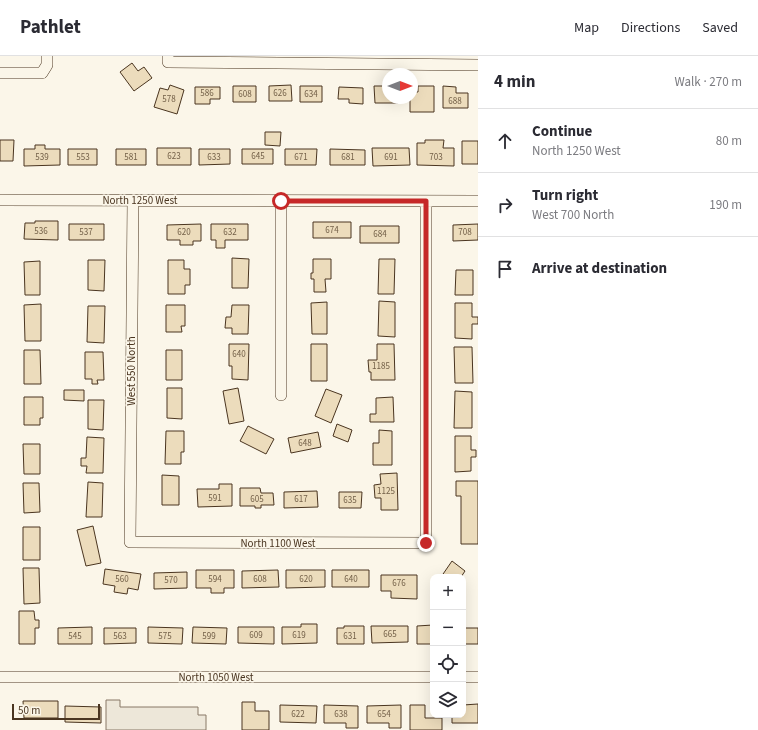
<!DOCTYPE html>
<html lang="en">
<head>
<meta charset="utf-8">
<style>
  :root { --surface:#fff; --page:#f7f7f7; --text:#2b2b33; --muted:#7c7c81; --line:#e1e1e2 }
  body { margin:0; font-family:"Source Sans 3",sans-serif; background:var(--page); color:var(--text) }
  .controls { position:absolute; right:12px; bottom:12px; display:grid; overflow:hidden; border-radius:8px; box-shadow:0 4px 16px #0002 }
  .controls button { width:36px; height:36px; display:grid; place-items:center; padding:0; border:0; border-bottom:1px solid var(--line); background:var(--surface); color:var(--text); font:20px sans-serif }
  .compass { position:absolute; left:382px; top:12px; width:36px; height:36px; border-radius:50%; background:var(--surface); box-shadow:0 4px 16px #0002; rotate:90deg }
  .scale { position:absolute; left:12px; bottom:10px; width:88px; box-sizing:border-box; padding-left:4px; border:2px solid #4a3520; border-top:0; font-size:11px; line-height:14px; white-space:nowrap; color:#4a3520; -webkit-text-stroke:3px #fbf6e9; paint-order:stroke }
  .stop { position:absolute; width:12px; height:12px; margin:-9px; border:3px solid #c62828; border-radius:50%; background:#fff }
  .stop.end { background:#c62828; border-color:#fff; box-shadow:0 1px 4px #0008 }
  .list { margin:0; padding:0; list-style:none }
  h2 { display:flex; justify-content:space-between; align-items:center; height:52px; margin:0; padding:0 16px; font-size:17px }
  h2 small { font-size:13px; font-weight:400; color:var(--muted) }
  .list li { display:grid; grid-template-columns:26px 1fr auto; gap:12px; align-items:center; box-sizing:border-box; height:64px; padding:0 16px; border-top:1px solid var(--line) }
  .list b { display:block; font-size:15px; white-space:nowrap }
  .list p { margin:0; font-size:13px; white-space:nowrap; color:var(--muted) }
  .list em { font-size:13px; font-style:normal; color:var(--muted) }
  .icon { flex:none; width:22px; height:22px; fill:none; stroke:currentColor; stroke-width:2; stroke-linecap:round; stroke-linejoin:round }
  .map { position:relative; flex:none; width:478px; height:674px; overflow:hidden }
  header { display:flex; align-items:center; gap:24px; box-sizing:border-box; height:56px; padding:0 20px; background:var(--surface); border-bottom:1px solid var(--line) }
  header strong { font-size:19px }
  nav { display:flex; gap:22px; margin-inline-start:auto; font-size:14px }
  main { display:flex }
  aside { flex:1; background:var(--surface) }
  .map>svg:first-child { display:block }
  .parking { fill:#ede7d9; stroke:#887966 }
  .building { fill:#ecdcbc; stroke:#4a3520 }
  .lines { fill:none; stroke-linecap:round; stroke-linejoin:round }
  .street-casing { stroke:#4a3520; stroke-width:12 }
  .street { stroke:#fbf6e9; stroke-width:11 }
  .route { stroke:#c62828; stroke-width:5 }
  .labels { text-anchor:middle; stroke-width:3; stroke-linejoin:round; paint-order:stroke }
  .number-label { font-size:9px; fill:#725f47 }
  .street-label { font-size:11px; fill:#4a3520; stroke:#fbf6e9 }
</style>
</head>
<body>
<header>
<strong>Pathlet</strong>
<nav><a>Map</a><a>Directions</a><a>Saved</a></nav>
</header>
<main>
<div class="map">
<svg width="478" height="674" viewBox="0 0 478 674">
  <rect width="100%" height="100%" fill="#fbf6e9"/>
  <path class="parking" d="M106,644H120V651H198V659H206V674H106Z"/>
  <path class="building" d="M132,7L138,15L144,11L152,22L134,35L120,16Z
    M170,29L184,34L177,58L154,51L160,32L168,34Z
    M291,29L292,45H269V30Z
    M233,30H256V46H233Z
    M300,30H322V46H300Z
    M374,30H388V42H398V47H375Z
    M418,30H434V56H410V42H412V36H418Z
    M443,30L456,31V37H468V52H443Z
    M195,31H220V43H210V48H195Z
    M339,31L363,32V48L349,47V43H338Z
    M265,76H281L280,90L265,89Z
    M0,84H14L13,105H0Z
    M425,84H444L443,92H454V110L417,109V87H425Z
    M462,85H478V108H462Z
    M35,89H45V93H60V109L24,110V93H35Z
    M157,92H191V109H157Z
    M372,92H409L410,109L373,110Z
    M68,93H97V109H68Z
    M116,93H146V109H116Z
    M199,93H230V108L199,109Z
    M242,93H273V108H242Z
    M285,93H317L316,109H285Z
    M330,93L365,94V109H330Z
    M35,165H58V184L24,183L25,167H35Z
    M313,166H351V182H313Z
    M69,168H104V184H69Z
    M201,168V185H193V189H180V184H167V169Z
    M211,168H248V184H225V192H216V184H211Z
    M478,168V184L453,185V169Z
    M360,170H399V187H360Z
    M232,202L249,203L248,232H232Z
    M313,203H331V223H325L326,236H314V223H311V217H313Z
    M379,203H395L394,238H378Z
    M88,204H105L104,235L88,234Z
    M168,204H184V213H190V229H185V238H168Z
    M40,205V239H25L24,206Z
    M456,214H473V239H455Z
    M379,245L395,246V281L378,280Z
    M327,246V278H312L311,247Z
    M455,247H472V261H478V268H472V283L455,282Z
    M41,248V285H25L24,249Z
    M166,249H185V270H181L182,276H166Z
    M232,249H249L248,278H232V272H225L226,261H231Z
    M88,250H105L104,287L87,286Z
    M229,288H249L248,324L232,323V310H229Z
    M311,288H327V325H311Z
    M377,288H394L395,324H371V316H369L368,304H377Z
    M454,291H472L473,327H455Z
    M24,294H40L41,328H24Z
    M166,294H182V324H166Z
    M85,296H103L104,324H97L98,328H92V323H85Z
    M167,332H182V363L167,362Z
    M238,332L244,365L229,368L223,335Z
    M326,333L342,339L331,367L315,360Z
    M64,334H84V345L64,344Z
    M455,335L472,336V372H454Z
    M24,341H43V362H40V369H24Z
    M393,341L394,366H370V358H376V342Z
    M88,344H104L103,374L88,373Z
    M337,368L352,374L348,386L333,380Z
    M248,370L274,383L266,398L240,385Z
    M379,374L392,375V409H373V387H379Z
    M166,375H184V396H181V408H165Z
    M318,376L321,391L291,397L288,382Z
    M455,380H471V394H476V401H471V415L455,416Z
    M87,381L104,382L103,417H86L87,410H81V402H86Z
    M23,388H40V418H24Z
    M397,417L398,454H381V442H375L374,429L381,428L380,418Z
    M162,419L179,420V449H162Z
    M456,425H478V488H461V440H456Z
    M88,426L103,427L102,461H86Z
    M23,427H39L40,456L24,457Z
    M219,428H232V450L198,451L197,433H219Z
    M240,432H260L261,437H273L274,449H261V452H255V450H240Z
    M317,435L318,451L284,452V436Z
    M339,436H362L361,452H339Z
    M93,470L101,507L86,510L77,474Z
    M23,471H40V504H23Z
    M452,505L465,515L461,521H441Z
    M23,512H39L40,547L24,548Z
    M105,513L141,518L138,534L128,532L127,538L114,536L115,530L103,528Z
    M196,514H234V532H224V537H211V532H196Z
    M278,514L279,531L242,532V515Z
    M286,514H325V531L286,532Z
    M332,514H369V531H332Z
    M187,516V532L154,533V517Z
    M381,519H417V543L391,542V535H381Z
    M19,555H34L35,564H39V572H35V588H19Z
    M301,568H317V587L282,588V571H301Z
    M433,569V588H417V570Z
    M344,570H364V588H337V572H344Z
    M371,570H408V586L372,587Z
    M92,571V588H58V572Z
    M148,571L183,572L182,588L148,587Z
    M193,571L227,572L226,588L192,587Z
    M238,571H274V588L238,587Z
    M104,572H136V587L104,588Z
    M463,572H478V588H463Z
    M23,645H58V662H24Z
    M242,646H255V655H269V674H242Z
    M478,648V667H452V659H463V649Z
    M280,649L317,650L316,667L280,666Z
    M324,649L358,650V672H346V667H324Z
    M401,649V672H389V667H367V650Z
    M410,649H425V662H442V674H410Z
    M65,650L101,651V667L65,666Z"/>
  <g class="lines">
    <g class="street-casing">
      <path id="street" d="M168,0V6L478,9
        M0,17H42L47,9V0
        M0,144L478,145
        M133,144L130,486L426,487V145
        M281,339V145
        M0,621H433
        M463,621H478"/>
    </g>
    <use href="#street" class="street"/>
  </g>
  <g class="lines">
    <path class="route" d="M281,145H426V487"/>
  </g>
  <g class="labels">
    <g class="number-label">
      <text x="207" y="40">586</text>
      <text x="280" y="40">626</text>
      <text x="245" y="41">608</text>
      <text x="311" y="41">634</text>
      <text x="169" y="46">578</text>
      <text x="455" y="48">688</text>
      <text x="174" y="103">623</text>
      <text x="258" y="103">645</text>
      <text x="42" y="104">539</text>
      <text x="83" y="104">553</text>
      <text x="131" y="104">581</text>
      <text x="214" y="104">633</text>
      <text x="301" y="104">671</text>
      <text x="348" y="104">681</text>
      <text x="391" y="104">691</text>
      <text x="436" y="104">703</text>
      <text x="332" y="177">674</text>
      <text x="41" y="178">536</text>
      <text x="86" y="179">537</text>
      <text x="184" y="179">620</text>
      <text x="230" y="179">632</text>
      <text x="465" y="179">708</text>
      <text x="380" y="181">684</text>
      <text x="239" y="301">640</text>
      <text x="381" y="313">1185</text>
      <text x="305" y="390">648</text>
      <text x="386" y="438">1125</text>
      <text x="215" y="445">591</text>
      <text x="257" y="446">605</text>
      <text x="301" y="446">617</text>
      <text x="350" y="447">635</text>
      <text x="122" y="526">560</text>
      <text x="215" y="526">594</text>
      <text x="260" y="526">608</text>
      <text x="306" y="526">620</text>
      <text x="351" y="526">640</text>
      <text x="171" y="527">570</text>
      <text x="399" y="530">676</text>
      <text x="390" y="581">665</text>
      <text x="256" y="582">609</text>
      <text x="299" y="582">619</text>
      <text x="75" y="583">545</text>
      <text x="120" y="583">563</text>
      <text x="165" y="583">575</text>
      <text x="209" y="583">599</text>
      <text x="350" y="583">631</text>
      <text x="298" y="661">622</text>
      <text x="341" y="661">638</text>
      <text x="384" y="661">654</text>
    </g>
    <g class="street-label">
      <text x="140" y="148">North 1250 West</text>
      <text transform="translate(131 315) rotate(-90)" y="4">West 550 North</text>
      <text x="278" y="491">North 1100 West</text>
      <text x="216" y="625">North 1050 West</text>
    </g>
  </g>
</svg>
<div class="controls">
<button>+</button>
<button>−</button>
<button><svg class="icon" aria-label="locate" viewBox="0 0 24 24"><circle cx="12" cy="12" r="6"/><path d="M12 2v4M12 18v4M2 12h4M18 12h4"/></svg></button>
<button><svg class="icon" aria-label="layers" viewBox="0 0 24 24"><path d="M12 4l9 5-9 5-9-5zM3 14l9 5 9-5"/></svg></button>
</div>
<svg class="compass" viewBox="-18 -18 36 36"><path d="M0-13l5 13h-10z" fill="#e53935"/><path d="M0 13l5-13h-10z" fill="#7c7c81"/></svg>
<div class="scale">50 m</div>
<div class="stop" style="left:281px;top:145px"></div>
<div class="stop end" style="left:426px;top:487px"></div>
</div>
<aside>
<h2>4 min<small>Walk · 270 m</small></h2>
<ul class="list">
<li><svg class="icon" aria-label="ahead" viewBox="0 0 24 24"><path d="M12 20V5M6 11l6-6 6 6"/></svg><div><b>Continue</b><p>North 1250 West</p></div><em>80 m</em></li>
<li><svg class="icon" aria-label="right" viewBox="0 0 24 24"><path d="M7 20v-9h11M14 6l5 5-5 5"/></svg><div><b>Turn right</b><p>West 700 North</p></div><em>190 m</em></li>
<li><svg class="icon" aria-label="arrive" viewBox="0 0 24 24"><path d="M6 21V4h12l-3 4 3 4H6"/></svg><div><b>Arrive at destination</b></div></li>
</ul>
</aside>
</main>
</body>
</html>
